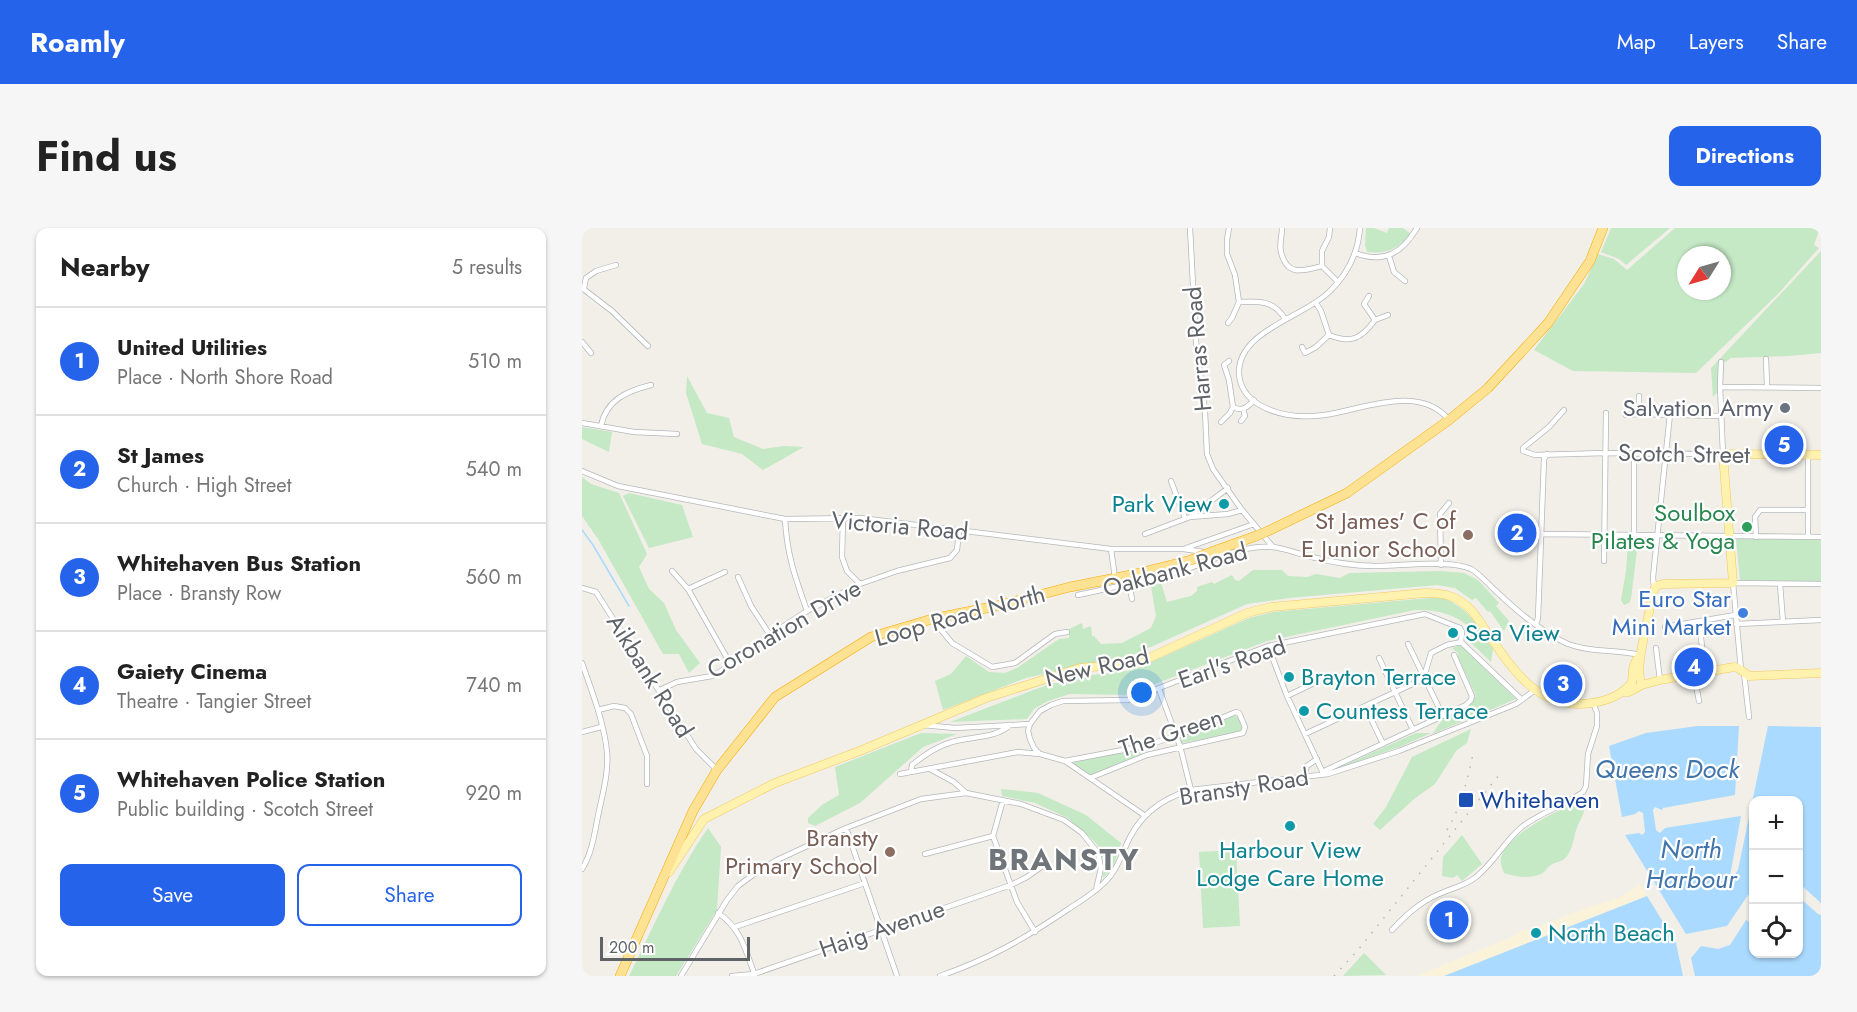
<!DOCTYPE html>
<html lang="en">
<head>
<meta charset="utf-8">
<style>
  :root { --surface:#fff; --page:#f6f6f6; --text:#222; --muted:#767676; --line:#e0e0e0; --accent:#2563eb }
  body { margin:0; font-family:Jost,sans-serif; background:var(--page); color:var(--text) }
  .controls { position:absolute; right:18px; bottom:18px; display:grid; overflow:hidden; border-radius:12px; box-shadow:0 2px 4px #0004 }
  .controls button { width:54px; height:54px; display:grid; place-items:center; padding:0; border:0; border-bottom:2px solid var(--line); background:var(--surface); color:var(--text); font:30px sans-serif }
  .compass { position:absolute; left:1095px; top:18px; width:54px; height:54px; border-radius:50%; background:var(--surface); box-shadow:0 2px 4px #0004; rotate:233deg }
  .scale { position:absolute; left:18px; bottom:15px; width:150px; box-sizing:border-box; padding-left:6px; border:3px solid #5f6368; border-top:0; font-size:16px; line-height:21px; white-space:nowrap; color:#5f6368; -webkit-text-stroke:4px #fff; paint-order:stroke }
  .you { position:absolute; left:560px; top:465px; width:21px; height:21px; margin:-15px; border:4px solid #fff; border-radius:50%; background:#1a73e8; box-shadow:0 0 0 9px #1a73e833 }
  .badge { display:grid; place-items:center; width:39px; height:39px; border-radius:50%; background:var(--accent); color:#fff; font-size:20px; font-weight:700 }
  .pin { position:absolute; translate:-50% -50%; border:3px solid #fff; box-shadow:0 2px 6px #0006 }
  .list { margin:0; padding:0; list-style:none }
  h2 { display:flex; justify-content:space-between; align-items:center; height:78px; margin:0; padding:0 24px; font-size:26px }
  h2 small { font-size:20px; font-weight:400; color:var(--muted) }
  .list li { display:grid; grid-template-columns:39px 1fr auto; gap:18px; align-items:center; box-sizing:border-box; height:108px; padding:0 24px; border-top:2px solid var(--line) }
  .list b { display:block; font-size:22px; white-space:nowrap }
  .list p { margin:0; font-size:20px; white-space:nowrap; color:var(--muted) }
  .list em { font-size:20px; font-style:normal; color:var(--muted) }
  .actions { display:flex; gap:12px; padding:18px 24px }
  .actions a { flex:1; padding:14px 0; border:2px solid var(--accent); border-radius:12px; text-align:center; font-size:21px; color:var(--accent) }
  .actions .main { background:var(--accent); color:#fff }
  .icon { flex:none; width:33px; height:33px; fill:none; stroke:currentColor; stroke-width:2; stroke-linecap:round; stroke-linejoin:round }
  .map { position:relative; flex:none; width:1239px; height:748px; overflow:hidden; border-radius:12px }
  header { display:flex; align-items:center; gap:36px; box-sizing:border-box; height:84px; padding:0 30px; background:var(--accent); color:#fff }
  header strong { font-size:28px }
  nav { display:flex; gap:33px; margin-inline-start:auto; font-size:21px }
  .intro { display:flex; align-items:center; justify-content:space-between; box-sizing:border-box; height:144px; padding:0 36px }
  h1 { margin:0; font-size:42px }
  .button { padding:15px 27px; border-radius:12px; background:var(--accent); color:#fff; font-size:21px; font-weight:700 }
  main { display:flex; gap:36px; padding:0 36px }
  aside { flex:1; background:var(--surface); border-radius:12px; box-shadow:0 2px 4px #0004 }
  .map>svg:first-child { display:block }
  .green { fill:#c5e8c5; fill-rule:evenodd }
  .sand { fill:#fbf3d9 }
  .water { fill:#aadaff }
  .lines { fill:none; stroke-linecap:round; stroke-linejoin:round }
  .stream { stroke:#aadaff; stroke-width:1.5 }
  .street-casing { stroke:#b5b8bc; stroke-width:6 }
  .primary-casing { stroke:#f2c960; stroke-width:9 }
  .highway-casing { stroke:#f9ab00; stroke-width:10 }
  .street { stroke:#fff; stroke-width:4.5 }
  .primary { stroke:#fff2af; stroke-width:8 }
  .highway { stroke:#fde293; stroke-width:9 }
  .rail { stroke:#b6b7b8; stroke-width:1.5; stroke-dasharray:1.5 8; stroke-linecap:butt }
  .highway-bridge-casing { stroke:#f9ab00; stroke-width:10; stroke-linecap:butt }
  .highway-bridge { stroke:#fde293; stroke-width:9 }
  .worship-dot { fill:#6b7280; stroke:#fff; stroke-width:2 }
  .culture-dot { fill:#0f9aa8; stroke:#fff; stroke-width:2 }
  .leisure-dot { fill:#2e9e5b; stroke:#fff; stroke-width:2 }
  .education-dot { fill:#8d6e63; stroke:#fff; stroke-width:2 }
  .shop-dot { fill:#3f7fe0; stroke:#fff; stroke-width:2 }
  .transit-dot { fill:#1a4fb4; stroke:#fff; stroke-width:2 }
  .labels { text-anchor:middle; stroke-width:4.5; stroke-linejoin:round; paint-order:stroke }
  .street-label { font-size:24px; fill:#5f6368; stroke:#fff }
  .worship-label { font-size:24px; fill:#5b616d; stroke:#fff; text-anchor:end }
  .culture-label { font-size:24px; fill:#0d838f; stroke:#fff; text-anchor:start }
  .leisure-label { font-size:24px; fill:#27864d; stroke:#fff; text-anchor:end }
  .education-label { font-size:24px; fill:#785e54; stroke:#fff; text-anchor:end }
  .shop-label { font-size:24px; fill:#366cbe; stroke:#fff; text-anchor:end }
  .transit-label { font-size:24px; fill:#164399; stroke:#fff; text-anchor:start }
  .water-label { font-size:26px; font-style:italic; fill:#4174aa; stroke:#fff }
  .district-label { font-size:30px; font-weight:bold; letter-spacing:1.5px; fill:#70757a; stroke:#fff }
</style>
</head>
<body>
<header>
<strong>Roamly</strong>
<nav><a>Map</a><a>Layers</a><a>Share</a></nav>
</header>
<div class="intro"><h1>Find us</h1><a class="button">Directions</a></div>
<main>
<aside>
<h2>Nearby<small>5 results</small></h2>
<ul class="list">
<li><span class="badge">1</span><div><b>United Utilities</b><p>Place · North Shore Road</p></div><em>510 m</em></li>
<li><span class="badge">2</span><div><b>St James</b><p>Church · High Street</p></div><em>540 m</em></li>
<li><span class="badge">3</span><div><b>Whitehaven Bus Station</b><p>Place · Bransty Row</p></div><em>560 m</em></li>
<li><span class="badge">4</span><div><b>Gaiety Cinema</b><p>Theatre · Tangier Street</p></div><em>740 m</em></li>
<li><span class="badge">5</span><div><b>Whitehaven Police Station</b><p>Public building · Scotch Street</p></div><em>920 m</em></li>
</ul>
<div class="actions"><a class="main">Save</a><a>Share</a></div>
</aside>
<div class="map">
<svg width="1239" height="748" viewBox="0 0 1239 748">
  <rect width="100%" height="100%" fill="#f1efe8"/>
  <path class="green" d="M784,0H792L805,5L807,0H821L829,6C814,21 807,26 785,24L783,17Z
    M1029,0H1088L1044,37L1037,31L1019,24Z
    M1093,0H1238L1232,17L1237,20L1195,67L1114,145L991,143L952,122L1002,56L1016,26L1032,31L1045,42ZM1104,27H1140V63H1104Z
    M1239,23V125L1207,128L1149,130L1142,135L1141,157L1131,169L1129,140Z
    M105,148L125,185L147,190L152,209L181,221L202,218L222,219L181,242L160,226L120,216L104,165Z
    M0,199L30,204L27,224L0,211Z
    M0,249L9,256L37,265L65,326L57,339L67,361L82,375L94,402L118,435L107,445L97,426H81L16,311L0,288Z
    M47,265L100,277L111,309L67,320L41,268Z
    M1154,311H1239V353H1158Z
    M1051,312L1056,314L1049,371L1047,375L1042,377L1039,372L1044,343L1046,314Z
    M671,342H700L706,348L725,349L734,346L758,350L767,345L858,343L882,345L896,352L917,375L914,378L927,393L922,403L908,383L906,384L894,370L890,372L873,360L855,357L707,370L665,376L544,430L505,436L444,450L361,482L353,453L369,446L384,428L407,444L423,445L435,440L477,411L487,410V401L500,395L501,401L509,398L510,408H512L519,416L540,415L569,400L574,388L569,358L579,355L585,374L609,368L615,363V359L630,354L632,356L650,347L653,352L657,353Z
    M858,369C888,380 894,396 911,421L909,434L887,413L888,400C875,386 852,381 833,382L685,413L544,467L488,466L466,473L452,481L445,491L368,494L465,457L510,447L545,443L556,440L667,390L691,384Z
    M878,417L934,471L850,506L861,491L885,480L894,468L876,429V425L870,420Z
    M652,487L657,490L660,500L657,504L600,515L598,509Z
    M889,501L885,515L874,523L853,556L832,571L798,602L791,596L804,579L830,529Z
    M339,505L375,506L341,519L278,575L233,598L226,595V590L240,577L257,567L253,539Z
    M834,505H849L820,518L751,542Z
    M558,520L560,527L509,548L489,535Z
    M419,561L456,565L504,587L539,615L531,640L521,650L522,633L515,616L486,590L453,575L420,568Z
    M997,572C1007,581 1000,588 996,597C991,607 992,623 982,631C979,634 973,634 969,637C965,639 964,644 959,646C948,651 933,649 922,645C920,640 917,634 920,627C930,603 975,584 997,572Z
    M126,600L139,619L135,682L94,748H47C72,698 94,646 126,600Z
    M880,607L900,636L880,653L875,647L871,650L860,648L861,629Z
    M654,622L658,698L621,700L617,624Z
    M782,725L804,747H805L761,748Z"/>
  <path class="sand" d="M1058,656L1065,668L862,748H835L932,708L941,702H948L1007,679L1037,670Z"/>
  <path class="water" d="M1116,498H1157L1153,567L1081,580L1080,582L1073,579L1071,582L1074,602L1078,605L1083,600L1159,588L1148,648L1151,649L1156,642L1186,498L1239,499V675L1219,657L1217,658L1216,572H1172L1171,668L1166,667L1145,698L1104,706L1043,607L1057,605L1060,607L1063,604L1061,585L1057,583L1053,586L1040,589L1027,518L1064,505Z
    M1065,668L1094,715L1101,748H862Z
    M1217,669L1236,686L1239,687V748H1113L1109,730L1119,718L1136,721L1148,717L1164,692L1171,697L1172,726H1216Z"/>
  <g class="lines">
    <path class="stream" d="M0,302L11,317L47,378"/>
    <g class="street-casing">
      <path id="street" d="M608,0L614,114L623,183L625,226L631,241L660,282L691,319
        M647,0L645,12V26L653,47L657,74C676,73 692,72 703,91
        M700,0C700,8 697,16 699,24C705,49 721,43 740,38
        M748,0L747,9L740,23V38L756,54
        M778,0C776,25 765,47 747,64C722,89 655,103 657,146C658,159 665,169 676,176C696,188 720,190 742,187C780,182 837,155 867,192
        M773,25C802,36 820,25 835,0
        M807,28L812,44L823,53
        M0,60L30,83L66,118
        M2,60L4,50L14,43L34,37
        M734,75L739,83L747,107C769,116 779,111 793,92L782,76L787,68
        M793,92L806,87
        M646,95L650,90L657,74
        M0,114L9,125
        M720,119L723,125L734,119L747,107
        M1184,131L1185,158
        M647,133L642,137L647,152L651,179C660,184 666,179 672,172
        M1138,159L1239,160
        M1057,168V186
        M982,182L967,199L941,220V223L953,227L1024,225L1141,226L1138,159L1139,134
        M1044,187L1057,186L1139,188
        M659,193L663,188L661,181
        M639,194L648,185L651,179
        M0,195L52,204L95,206
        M19,198C24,172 45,163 69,157
        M1052,225V307
        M1226,227V309
        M0,243L36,258L203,291L278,290L529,321H602L622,324
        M589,253L603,290
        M608,289L646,286L660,282
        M261,290L260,329L265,343L278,356
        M203,291C205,327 213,349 225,383
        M563,306L608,289L646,260
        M960,306L1239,309
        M1174,309L1173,289L1178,282H1226
        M604,320L672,296
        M529,321L533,350
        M630,326L641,327
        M1022,333L1024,185
        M859,337L858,286L867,275
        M90,343L106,361L149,437
        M156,349L169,378L188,407
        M547,355L550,371
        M1198,356L1201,394
        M0,360L14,364L114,521L135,542
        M106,361L143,344
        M1072,361L1071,349L1088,186
        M496,367C527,360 558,354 589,346C623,337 654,317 690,319C702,320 714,325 726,328C748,334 771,338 793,338C818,338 867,331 889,341C899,347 907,357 916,365C936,384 961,405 986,416C1010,425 1034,421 1058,427
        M350,391L370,415L410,439L433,435L473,406L485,404
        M1117,393L1123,444
        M954,396L956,390L962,231L965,226
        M1154,396L1239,392
        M1083,399L1153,387
        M826,416L861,488
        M686,418L705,468L741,545
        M1074,420L1078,452
        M797,430L831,502
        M0,435C10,464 22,494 25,524C27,547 19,571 15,593C12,609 9,627 0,641
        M1159,442L1151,355L1239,356
        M1162,445L1167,489
        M1112,446L1117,473
        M842,449L849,425L865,417L879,414L940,472
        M577,461L598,518L609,562
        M78,462L95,454L130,448L149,437L188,407L225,383L278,356L315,343L368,330L375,322L377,303
        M705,468L749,447
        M783,478L801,516
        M16,482L32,478L43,480L49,486L65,528V556
        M341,497L373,500L448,496
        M0,504L19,499
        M723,506L837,453L842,449
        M458,526L452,520L448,511L446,503L448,496L458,483L469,477L481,473L546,472L686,418L843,386L878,400L880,404L879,414
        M483,533L562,518L595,508L654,484L657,485L663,499L661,505L565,527L508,550
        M348,541L372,554L384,565
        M329,544L330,537C342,527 355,518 370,514C389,508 413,511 428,497
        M740,544L884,477L889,472L890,468L872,427
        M318,546L436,524L458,526L483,533L562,587
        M721,550L725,538L735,531
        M421,572L411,608L435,674L453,704
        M264,600L315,748
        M343,626L411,608
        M136,685C159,700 164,723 173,748
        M153,699L283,655
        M810,702C824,687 838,674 857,666C870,660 883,658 894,649C913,634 923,612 941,598C960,584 983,577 1001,564L1004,558L1006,526L1015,498V485L1011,475
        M99,748L145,672L156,658L176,643L195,632L264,600L339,571L384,565L439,576L482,592L500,605L516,625L519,640L514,662
        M150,748L172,746L429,657L445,649L459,639
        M358,748C407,731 442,711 485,682C497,674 511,666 522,655C533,645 537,633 543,620C555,589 577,571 609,562L746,546L817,523L887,495L934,476L953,462"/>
    </g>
    <g class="primary-casing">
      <path id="primary" d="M1060,457C1051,439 1068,389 1070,367L1074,358L1081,356L1151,355L1141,226L1239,227
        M1042,464H1047L1060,457L1078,452L1152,439L1156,440L1167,448L1239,445
        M87,644L122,591L193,555L280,522L404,470L498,440L556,435L665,385L689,379L843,365C863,365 876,368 890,383C923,426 946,484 1010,475C1025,473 1042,466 1050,454C1051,443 1050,436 1058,427"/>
    </g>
    <g class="highway-casing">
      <path id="highway" d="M686,303L765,265L867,192L906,160L966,95L1008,33L1021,0
        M632,323L674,308
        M38,748L111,583L135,542L193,469L289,409L350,391L414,378L488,359L549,347L609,332"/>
    </g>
    <use href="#street" class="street"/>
    <use href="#primary" class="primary"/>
    <use href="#highway" class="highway"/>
    <path class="rail" d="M865,602C879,579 885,553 891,526
      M752,748L776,722L917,547"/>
    <g class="highway-bridge-casing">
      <path id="highway-bridge" d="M674,308L686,303
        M609,332L632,323"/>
    </g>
    <use href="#highway-bridge" class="highway-bridge"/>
  </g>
  <circle class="worship-dot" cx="1203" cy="180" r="6"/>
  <g class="culture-dot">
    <circle cx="642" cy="276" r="6"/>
    <circle cx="871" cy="405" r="6"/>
    <circle cx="707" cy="449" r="6"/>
    <circle cx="722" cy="483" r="6"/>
    <circle cx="708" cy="598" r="6"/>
    <circle cx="954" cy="705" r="6"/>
  </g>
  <circle class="leisure-dot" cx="1165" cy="299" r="6"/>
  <g class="education-dot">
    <circle cx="886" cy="307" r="6"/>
    <circle cx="308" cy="624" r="6"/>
  </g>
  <circle class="shop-dot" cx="1161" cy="385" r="6"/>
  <rect class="transit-dot" x="876" y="564" width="16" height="16" rx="3"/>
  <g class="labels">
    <g class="street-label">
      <text transform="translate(616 121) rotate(-95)" y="8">Harras Road</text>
      <text transform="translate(1102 226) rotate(1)" y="8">Scotch Street</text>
      <text transform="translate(318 298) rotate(5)" y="8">Victoria Road</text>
      <text transform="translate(593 342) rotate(-15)" y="8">Oakbank Road</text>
      <text transform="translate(378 388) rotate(-15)" y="8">Loop Road North</text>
      <text transform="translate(202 401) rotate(-30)" y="8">Coronation Drive</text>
      <text transform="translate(650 435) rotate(-19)" y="8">Earl's Road</text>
      <text transform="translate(515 439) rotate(-13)" y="8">New Road</text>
      <text transform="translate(68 448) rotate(58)" y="8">Aikbank Road</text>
      <text transform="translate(589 505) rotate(-18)" y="8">The Green</text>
      <text transform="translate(662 559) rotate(-9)" y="8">Bransty Road</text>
      <text transform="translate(300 701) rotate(-19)" y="8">Haig Avenue</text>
    </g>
    <g class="worship-label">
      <text x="1191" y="188">Salvation Army</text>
    </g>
    <g class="culture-label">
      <text x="630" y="284" text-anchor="end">Park View</text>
      <text x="883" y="413">Sea View</text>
      <text x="719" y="457">Brayton Terrace</text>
      <text x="734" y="491">Countess Terrace</text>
      <text x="708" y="630" text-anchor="middle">Harbour View<tspan x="708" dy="28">Lodge Care Home</tspan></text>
      <text x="966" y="713">North Beach</text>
    </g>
    <g class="leisure-label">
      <text x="1153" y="293">Soulbox<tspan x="1153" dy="28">Pilates &amp; Yoga</tspan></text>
    </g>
    <g class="education-label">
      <text x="874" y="301">St James' C of<tspan x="874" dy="28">E Junior School</tspan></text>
      <text x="296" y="618">Bransty<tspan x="296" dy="28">Primary School</tspan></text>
    </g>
    <g class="shop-label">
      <text x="1149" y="379">Euro Star<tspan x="1149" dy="28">Mini Market</tspan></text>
    </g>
    <g class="transit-label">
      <text x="898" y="580">Whitehaven</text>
    </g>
    <g class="water-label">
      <text x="1085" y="550">Queens Dock</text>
      <text x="1109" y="630">North<tspan x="1109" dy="30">Harbour</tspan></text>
    </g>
    <g class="district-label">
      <text x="482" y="642">BRANSTY</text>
    </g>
  </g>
</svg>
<div class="controls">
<button>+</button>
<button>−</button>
<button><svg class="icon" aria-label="locate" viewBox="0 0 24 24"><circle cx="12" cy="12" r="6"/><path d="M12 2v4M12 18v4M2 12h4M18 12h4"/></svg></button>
</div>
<svg class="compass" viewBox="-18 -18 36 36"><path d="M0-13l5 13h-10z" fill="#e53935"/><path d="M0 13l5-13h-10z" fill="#767676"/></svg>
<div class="scale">200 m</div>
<div class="you"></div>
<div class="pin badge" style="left:867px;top:692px">1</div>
<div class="pin badge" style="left:935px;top:305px">2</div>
<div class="pin badge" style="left:981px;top:456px">3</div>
<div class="pin badge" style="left:1112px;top:439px">4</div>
<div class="pin badge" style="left:1202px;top:217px">5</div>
</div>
</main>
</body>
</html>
